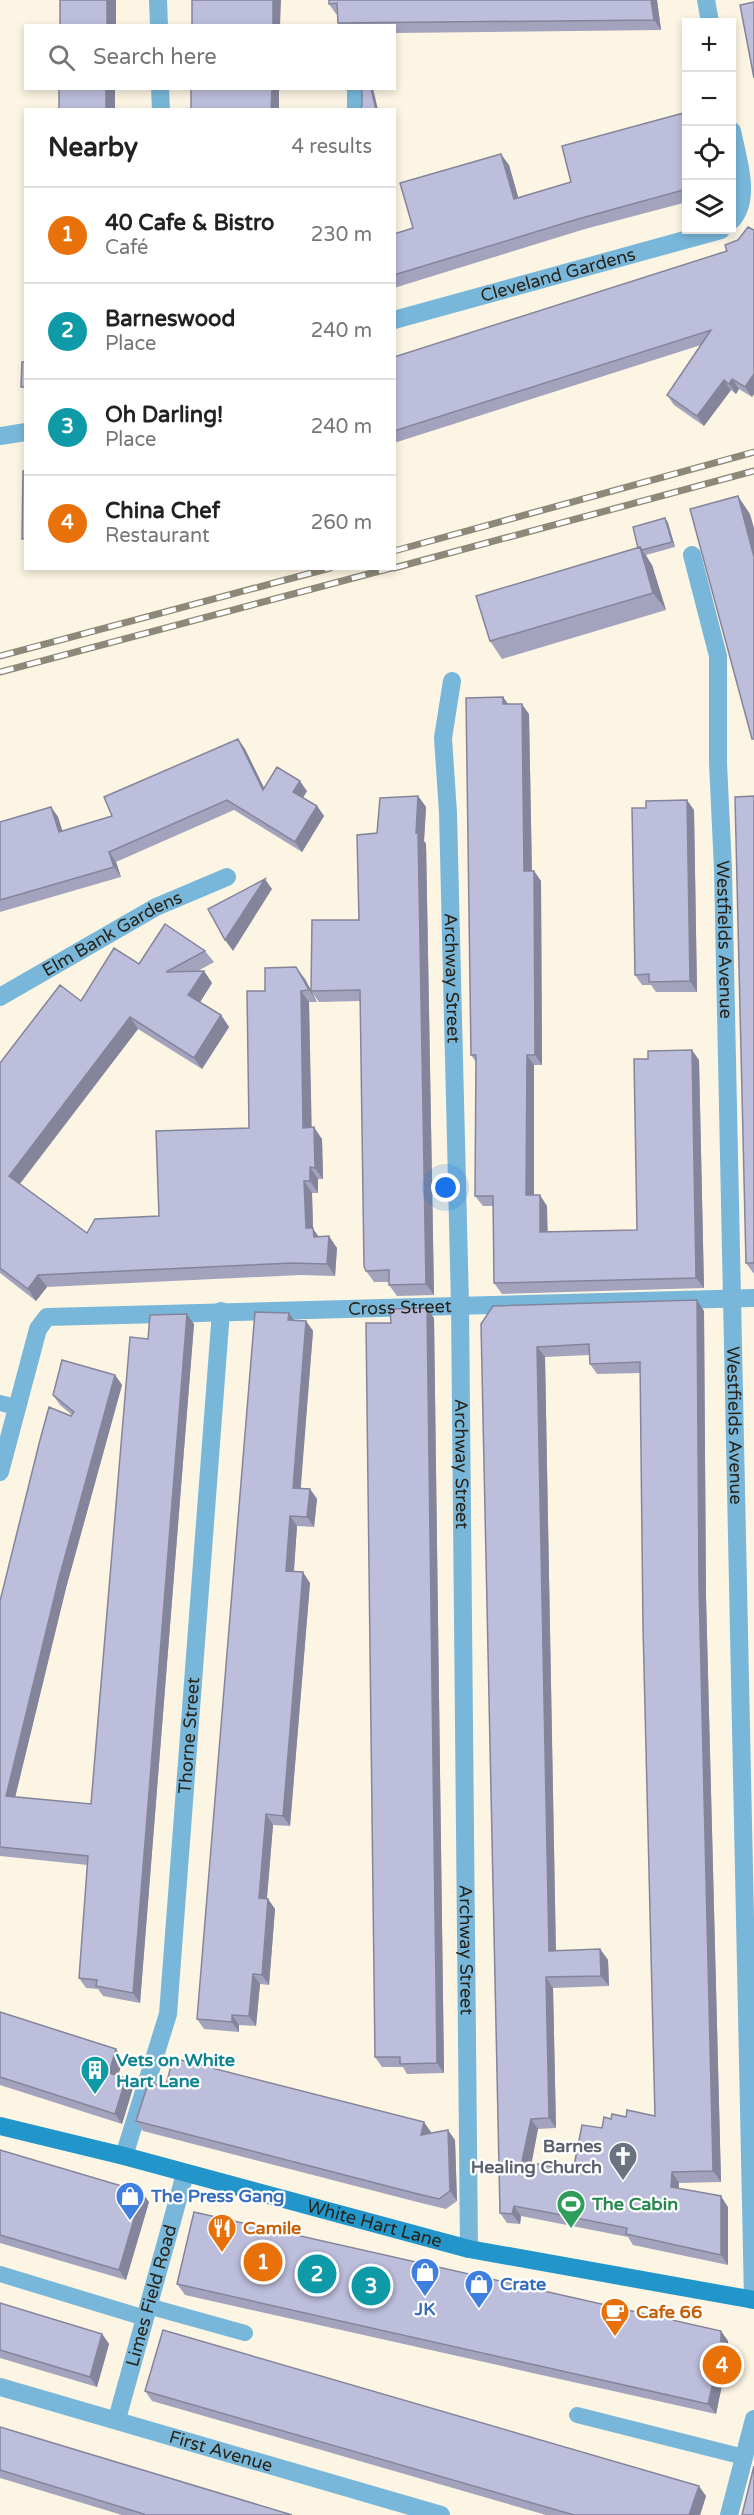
<!DOCTYPE html>
<html lang="en">
<head>
<meta charset="utf-8">
<style>
  :root { --surface:#fff; --page:#f6f6f6; --text:#222; --muted:#767676; --line:#e0e0e0; --accent:#287169 }
  body { margin:0; font-family:"Varela Round",sans-serif; background:var(--page); color:var(--text) }
  .controls { position:absolute; right:18px; top:18px; display:grid; overflow:hidden; border-radius:0px; box-shadow:0 3px 9px #0003 }
  .controls button { width:54px; height:54px; display:grid; place-items:center; padding:0; border:0; border-bottom:2px solid var(--line); background:var(--surface); color:var(--text); font:30px sans-serif }
  .you { position:absolute; left:446px; top:1188px; width:21px; height:21px; margin:-15px; border:4px solid #fff; border-radius:50%; background:#1a73e8; box-shadow:0 0 0 9px #1a73e833 }
  .badge { display:grid; place-items:center; width:39px; height:39px; border-radius:50%; background:var(--accent); color:#fff; font-size:20px; font-weight:700 }
  .pin { position:absolute; translate:-50% -50%; border:3px solid #fff; box-shadow:0 2px 6px #0006 }
  .list { margin:0; padding:0; list-style:none }
  h2 { display:flex; justify-content:space-between; align-items:center; height:78px; margin:0; padding:0 24px; font-size:26px }
  h2 small { font-size:20px; font-weight:400; color:var(--muted) }
  .list li { display:grid; grid-template-columns:39px 1fr auto; gap:18px; align-items:center; box-sizing:border-box; height:96px; padding:0 24px; border-top:2px solid var(--line) }
  .list b { display:block; font-size:22px; white-space:nowrap }
  .list p { margin:0; font-size:20px; white-space:nowrap; color:var(--muted) }
  .list em { font-size:20px; font-style:normal; color:var(--muted) }
  .icon { flex:none; width:33px; height:33px; fill:none; stroke:currentColor; stroke-width:2; stroke-linecap:round; stroke-linejoin:round }
  .map { position:relative; flex:none; width:754px; height:2515px; overflow:hidden }
  .search { position:absolute; background:var(--surface); box-shadow:0 3px 9px #0003; left:24px; top:24px; width:372px; height:66px; display:flex; align-items:center; gap:15px; box-sizing:border-box; padding:0 21px; border-radius:0px; color:var(--muted); font-size:22px }
  .panel { position:absolute; background:var(--surface); box-shadow:0 3px 9px #0003; left:24px; top:108px; width:372px; height:462px; border-radius:0px }
  .map>svg:first-child { display:block }
  .lines { fill:none; stroke-linecap:round; stroke-linejoin:round }
  .lane { stroke:#78b7da; stroke-width:16 }
  .street { stroke:#78b7da; stroke-width:18 }
  .secondary { stroke:#2296ca; stroke-width:18 }
  .rail-casing { stroke:#8e8879; stroke-width:7 }
  .rail { stroke:#fff; stroke-width:4.5; stroke-dasharray:14; stroke-linecap:butt }
  .wall { fill:#a3a3bd; fill-rule:evenodd }
  .shaded-wall { fill:#84859a }
  .building { fill:#bdbedc; stroke:#84859a; stroke-width:1.5; fill-rule:evenodd }
  .labels { text-anchor:middle; stroke-width:4.5; stroke-linejoin:round; paint-order:stroke }
  .street-label { font-size:18px; fill:#292419; stroke:#fff }
  .culture-label { font-size:18px; font-weight:bold; fill:#0d838f; stroke:#fff; text-anchor:start }
  .worship-label { font-size:18px; font-weight:bold; fill:#5b616d; stroke:#fff; text-anchor:end }
  .shop-label { font-size:18px; font-weight:bold; fill:#366cbe; stroke:#fff; text-anchor:start }
  .leisure-label { font-size:18px; font-weight:bold; fill:#27864d; stroke:#fff; text-anchor:start }
  .food-label { font-size:18px; font-weight:bold; fill:#c56008; stroke:#fff; text-anchor:start }
</style>
</head>
<body>
<div class="map">
<svg width="754" height="2515" viewBox="0 0 754 2515">
  <rect width="100%" height="100%" fill="#fdf5e3"/>
  <g class="lines">
    <path class="lane" d="M355,89V110
      M0,1403L16,1407
      M0,2274L145,2318
      M148,2306L245,2333
      M577,2415L744,2457"/>
    <g class="street">
      <path d="M158,0L159,26"/>
      <path d="M706,0L710,22"/>
      <path d="M160,88L161,110"/>
      <path d="M732,131C737,157 752,198 732,220"/>
      <path id="s1" d="M394,320L721,230"/>
      <path d="M0,436L26,432"/>
      <path id="s2" d="M692,555L718,656V763L723,869L753,2300"/>
      <path id="s3" d="M452,681L443,738L448,813L460,1305L469,2249"/>
      <path id="s4" d="M0,997L156,907L227,877"/>
      <path id="s5" d="M0,1472L38,1329L47,1317L754,1298"/>
      <path id="s6" d="M124,2156L168,2014L221,1311"/>
      <path id="s7" d="M0,2387L441,2515"/>
      <path id="s8" d="M117,2419L185,2174"/>
      <path d="M729,2515L754,2419"/>
    </g>
    <path class="secondary" id="s9" d="M0,2126L124,2156L469,2249L754,2300"/>
    <g class="rail-casing">
      <path id="rail" d="M394,551L754,452
        M394,568L754,471
        M0,656L330,568
        M0,672L391,568"/>
    </g>
    <use href="#rail" class="rail"/>
  </g>
  <path class="wall" d="M329,0H657L661,30L394,33V26H339L338,23L337,14H336L329,4Z
    M687,112V202L585,229L394,288V234L413,228L509,165L518,198L571,182Z
    M754,230V394L752,397L739,389L736,394L731,390L704,426L674,405L667,395L701,345L394,443V357L727,251L738,240Z
    M665,518L668,523L675,547L646,555L652,565L666,610L502,659L490,641L638,548Z
    M503,697L508,704L529,714L532,871H534L541,881L542,1065H534V1195L547,1206V1232L637,1230L699,1060L704,1288L502,1294L494,1283L493,1206H483L475,1196L476,1062L471,1055Z
    M238,739L245,749L264,788L307,791L303,798L317,806L324,816L302,852L234,810L116,862L121,877L0,912V822L51,807L58,817L62,831L112,816Z
    M418,796L426,807L424,841L426,844L428,953L434,1295L397,1296L389,1285V1282H374L366,1271L360,1001L319,1002L311,991L359,920L377,833Z
    M754,796V1274L746,1263Z
    M694,810L697,992H656L651,985H642L635,975Z
    M205,951L214,962L198,971H204L212,983L200,1002L221,1015L229,1027L202,1069L138,1029L20,1184L87,1233L159,1216L249,1128L265,991L305,979L317,1002H309L311,1127L322,1139L323,1179H318V1193H312L313,1229L319,1237L337,1248L335,1276L300,1275L47,1287L36,1301L0,1273V1063L81,1001L139,964Z
    M704,1311L706,1596L721,2182L679,2183V2188L728,2207V2265L633,2245L628,2237L521,2216L520,2224L507,2223L500,2213L481,1324ZM589,1355L590,1364L597,1374L640,1373L655,2116L611,2119L602,2128L573,2171L531,2163L538,2129L556,2128L553,1988L609,1986L608,1960L600,1949L556,1951L545,1357Z
    M434,1318L444,2073L407,2074L403,2067H382L375,2057L391,1323Z
    M294,1320L306,1321L313,1331L300,1489H310L317,1499L314,1527L297,1526L294,1572L310,1583L290,1826L273,1825L267,1899H268L275,1909L269,1985L260,1984L256,2026L239,2025V2032L204,2029L197,2019Z
    M194,1324L140,2003L103,1996L98,1989L86,1988L79,1978L88,1865L0,1856V1601L72,1415L60,1405L53,1395L115,1375L122,1385L66,1588L15,1797L91,1804L148,1339Z
    M0,2012L123,2059L118,2075L133,2088L122,2124L0,2085Z
    M136,2121L431,2132L455,2140L457,2201L446,2209L421,2203L143,2131Z
    M0,2150L149,2202L126,2280L0,2243Z
    M177,2284L721,2331L728,2341V2387L722,2385L716,2414L185,2295Z
    M0,2303L102,2334L109,2344L97,2387L0,2358Z
    M145,2391L706,2496L700,2515H546L152,2401Z
    M0,2427L292,2515H122L0,2478Z"/>
  <path class="shaded-wall" d="M107,0H116V26H107Z
    M273,0H281L280,26H273Z
    M651,0H657L661,30L654,20Z
    M106,88H115V110H106Z
    M272,88H279V110H271Z
    M371,88H373L378,110H376Z
    M501,154L509,165L522,210L514,199Z
    M754,374V394L752,397L745,387Z
    M732,379L739,389L736,394L729,384Z
    M724,380L731,390L704,426L697,416Z
    M738,496L750,514L754,528V557Z
    M665,518L668,523L675,547L672,542Z
    M640,547L652,565L666,610L653,593Z
    M503,697L510,707L503,704Z
    M522,704L529,714L532,882L524,871Z
    M238,739L245,749L270,800L263,790Z
    M300,781L307,791L300,802L293,792Z
    M418,796L426,807L424,841L426,844L428,953L434,1295L426,1284L416,833Z
    M687,800L694,810L697,992L690,981Z
    M317,806L324,816L302,852L295,842Z
    M51,807L58,817L66,842L59,832Z
    M109,852L116,862L121,877L114,867Z
    M534,871L541,881L542,1065L535,1055Z
    M265,879L272,889L233,951L225,940Z
    M296,967L305,979L317,1002L309,990Z
    M204,971L212,983L197,1007L188,995Z
    M301,991L309,1002L312,1139L303,1128Z
    M221,1015L229,1027L202,1069L194,1058Z
    M130,1017L138,1029L17,1187L9,1176Z
    M692,1050L699,1060L704,1288L696,1278Z
    M527,1055L534,1065V1206L526,1195Z
    M314,1127L322,1139L323,1179L315,1168Z
    M310,1167L318,1179V1193L310,1181Z
    M304,1181L312,1193L313,1229L321,1240L322,1249L306,1228Z
    M540,1195L547,1206L548,1242L540,1232Z
    M329,1236L337,1248L335,1276L327,1264Z
    M38,1275L47,1287L36,1301L28,1289Z
    M697,1300L704,1311L706,1596L721,2182L713,2171L699,1586Z
    M427,1308L434,1318L444,2073L437,2063Z
    M289,1313L296,1323L288,1320Z
    M187,1314L194,1324L140,2003L133,1993Z
    M306,1321L313,1331L300,1498L293,1488Z
    M537,1347L545,1357L556,1961L549,1951Z
    M115,1375L122,1385L66,1588L13,1806L6,1796L59,1578Z
    M310,1489L317,1499L314,1527L307,1517Z
    M290,1516L297,1526L293,1581L286,1571Z
    M303,1572L310,1583L290,1826L283,1816Z
    M266,1814L273,1825L266,1908L259,1898Z
    M268,1899L275,1909L269,1985L262,1975Z
    M600,1949L608,1960L609,1986L601,1976Z
    M253,1974L260,1984L256,2026L249,2016Z
    M546,1977L553,1988L556,2128L549,2118Z
    M232,2015L239,2025V2032L232,2022Z
    M116,2049L123,2059L116,2083L109,2073Z
    M126,2078L133,2088L122,2124L115,2114Z
    M531,2119L538,2129L530,2172L522,2161Z
    M424,2122L431,2132L428,2145L421,2135Z
    M448,2130L455,2140L457,2201L450,2191Z
    M672,2172L679,2183L678,2197L671,2187Z
    M142,2192L149,2202L126,2280L119,2270Z
    M721,2196L728,2207V2265L721,2255Z
    M514,2206L521,2216L520,2224L512,2214Z
    M721,2331L728,2341V2387L721,2376Z
    M102,2334L109,2344L97,2387L90,2377Z
    M715,2375L722,2385L716,2414L708,2404Z
    M699,2486L706,2496L700,2515H689Z"/>
  <path class="building" d="M60,0H107V26H60Z
    M192,0H273V26H192Z
    M329,0H651L654,20L338,23L337,3L329,4Z
    M754,2V78L740,5Z
    M59,88H106V110H59Z
    M191,88H272L271,110H191Z
    M362,88H371L376,110H360L362,105Z
    M687,112V189L578,219L394,275V234L413,228L400,183L501,154L514,199L571,182L562,146Z
    M748,227L754,230V374L745,387L732,379L729,384L724,380L697,416L667,395L711,330L394,431V357L727,251L725,245L738,240Z
    M22,362H26V387H21Z
    M26,470V538L22,539L23,471Z
    M738,496L754,557V739H752L690,509Z
    M665,518L672,542L642,550L640,547L638,548L633,527Z
    M640,547L653,593L490,641L476,596Z
    M503,697V704H522L524,871H534L535,1055H527L526,1195H540V1232L637,1230L634,1059H648V1051L692,1050L696,1278L494,1283L493,1196H475L476,1055H471L466,698Z
    M238,739L263,790L277,767L300,781L293,792L317,806L295,842L227,800L109,852L114,867L0,900V822L51,807L59,832L112,816L104,797Z
    M418,796L416,833H418L420,942L426,1284L389,1285V1270L366,1271L364,1266L360,990L311,991L312,920H359L357,835L377,833L380,798Z
    M754,796V1263H746L735,797Z
    M687,800L690,981L649,982V974L635,975L632,808H646V801Z
    M265,879L225,940L208,909Z
    M165,924L205,951L166,972L204,971L188,995L221,1015L194,1058L130,1017L9,1176L87,1233L95,1219L159,1216L156,1131L249,1128L247,991H265V968L296,967L309,990L301,991L303,1128L314,1127L315,1168L310,1167V1181H304L306,1228H313L314,1237L329,1236L327,1264L292,1263L38,1275L28,1289L0,1268V1063L60,985L81,1001L114,948L139,964Z
    M697,1300L699,1586L713,2171L672,2172L671,2187L721,2196V2255L626,2234L627,2228L546,2212L514,2206L512,2214L500,2213L481,1324L493,1306ZM589,1344L590,1364L640,1362L643,1627L655,2116L627,2110L626,2117L612,2114L611,2119L604,2117L602,2128L582,2125L573,2171L522,2161L531,2119L549,2118L546,1977L601,1976L600,1949L549,1951L537,1347Z
    M427,1308L437,2063L400,2064V2057H375L366,1323H391L390,1309Z
    M255,1312L289,1313L288,1320L306,1321L293,1488L310,1489L307,1517L290,1516L286,1571L303,1572L283,1816L266,1814L259,1898L268,1899L262,1975L253,1974L249,2016L232,2015V2022L197,2019Z
    M187,1314L133,1993L96,1986L97,1980L79,1978L88,1856L0,1847V1601L40,1440L49,1407L71,1416L74,1412L53,1395L62,1360L115,1375L59,1578L6,1796L91,1804L130,1337L148,1339L150,1315Z
    M0,2012L116,2049L109,2073L126,2078L115,2114L0,2077Z
    M173,2058L424,2122L421,2135L448,2130L450,2191L439,2199L414,2193L136,2121L148,2084L166,2085Z
    M0,2150L142,2192L119,2270L0,2235Z
    M194,2212L721,2331V2376L715,2375L708,2404L177,2284Z
    M0,2303L102,2334L90,2377L0,2350Z
    M163,2330L699,2486L689,2515H574L145,2391Z
    M0,2427L292,2515H144V2514L0,2470Z
    M754,2466V2515H742Z"/>
  <defs>
    <g id="building-pin" transform="scale(1.5)"><path d="M0 17L-7.5 6A9.5 9.5 0 1 1 7.5 6Z" fill="#0f9aa8" stroke="#fff"/><path d="M-4-6H4V6H1V3H-1V6H-4ZM-2.5-4.3h1.7v1.8h-1.7ZM.8-4.3h1.7v1.8H.8ZM-2.5-1h1.7V.8h-1.7ZM.8-1h1.7V.8H.8Z" fill="#fff"/></g>
    <g id="church-pin" transform="scale(1.5)"><path d="M0 17L-7.5 6A9.5 9.5 0 1 1 7.5 6Z" fill="#6b7280" stroke="#fff"/><path d="M-1.2-6h2.4v3.5h3.3v2.4h-3.3V6h-2.4V-.1h-3.3v-2.4h3.3Z" fill="#fff"/></g>
    <g id="shop-pin" transform="scale(1.5)"><path d="M0 17L-7.5 6A9.5 9.5 0 1 1 7.5 6Z" fill="#3f7fe0" stroke="#fff"/><path d="M-5-2.5h2.3a2.7 3.5 0 0 1 5.4 0H5L5.5 6h-11ZM-1.5-2.5h3a1.5 2.3 0 0 0-3 0Z" fill="#fff"/></g>
    <g id="stadium-pin" transform="scale(1.5)"><path d="M0 17L-7.5 6A9.5 9.5 0 1 1 7.5 6Z" fill="#2e9e5b" stroke="#fff"/><path d="M0-5a6.5 5 0 1 0 0 10a6.5 5 0 1 0 0-10ZM-3.5-1.8h7v3.6h-7Z" fill="#fff"/></g>
    <g id="restaurant-pin" transform="scale(1.5)"><path d="M0 17L-7.5 6A9.5 9.5 0 1 1 7.5 6Z" fill="#e8710a" stroke="#fff"/><path d="M-5-6h1v4h1v-4h1v4h1v-4h1v5L-1.5 .5V6h-2V.5L-5-1ZM5-6V6H3V1.5H1.5Q1.5-4 5-6Z" fill="#fff"/></g>
    <g id="cafe-pin" transform="scale(1.5)"><path d="M0 17L-7.5 6A9.5 9.5 0 1 1 7.5 6Z" fill="#e8710a" stroke="#fff"/><path d="M-5.5-4.5H6V0H3Q3 3.5 0 3.5H-2.5Q-5.5 3.5-5.5 0ZM3-3.2v2h1.7v-2ZM-6 4.5H4V6H-6Z" fill="#fff"/></g>
  </defs>
  <g fill-rule="evenodd">
    <use href="#building-pin" x="95" y="2070"/>
    <use href="#church-pin" x="623" y="2156"/>
    <use href="#shop-pin" x="130" y="2196"/>
    <use href="#stadium-pin" x="571" y="2204"/>
    <use href="#restaurant-pin" x="222" y="2228"/>
    <use href="#shop-pin" x="425" y="2272"/>
    <use href="#shop-pin" x="479" y="2284"/>
    <use href="#cafe-pin" x="615" y="2312"/>
  </g>
  <g class="labels">
    <g class="street-label">
      <text dy="6" stroke="none"><textPath href="#s1" startOffset="170">Cleveland Gardens</textPath></text>
      <text dy="6" stroke="none"><textPath href="#s4" startOffset="129">Elm Bank Gardens</textPath></text>
      <text dy="6" stroke="none"><textPath href="#s2" startOffset="388">Westfields Avenue</textPath></text>
      <text dy="6" stroke="none"><textPath href="#s3" startOffset="298">Archway Street</textPath></text>
      <text dy="6" stroke="none"><textPath href="#s5" startOffset="516">Cross Street</textPath></text>
      <text dy="6" stroke="none"><textPath href="#s2" startOffset="874">Westfields Avenue</textPath></text>
      <text dy="6" stroke="none"><textPath href="#s3" startOffset="784">Archway Street</textPath></text>
      <text dy="6" stroke="none"><textPath href="#s6" startOffset="428">Thorne Street</textPath></text>
      <text dy="6" stroke="none"><textPath href="#s3" startOffset="1270">Archway Street</textPath></text>
      <text dy="6" stroke="none"><textPath href="#s9" startOffset="387">White Hart Lane</textPath></text>
      <text dy="6" stroke="none"><textPath href="#s8" startOffset="128">Limes Field Road</textPath></text>
      <text dy="6" stroke="none"><textPath href="#s7" startOffset="230">First Avenue</textPath></text>
    </g>
    <g class="culture-label">
      <text x="116" y="2066">Vets on White<tspan x="116" dy="21">Hart Lane</tspan></text>
    </g>
    <g class="worship-label">
      <text x="602" y="2152">Barnes<tspan x="602" dy="21">Healing Church</tspan></text>
    </g>
    <g class="shop-label">
      <text x="151" y="2202">The Press Gang</text>
      <text x="500" y="2290">Crate</text>
      <text x="425" y="2315" text-anchor="middle">JK</text>
    </g>
    <g class="leisure-label">
      <text x="592" y="2210">The Cabin</text>
    </g>
    <g class="food-label">
      <text x="243" y="2234">Camile</text>
      <text x="636" y="2318">Cafe 66</text>
    </g>
  </g>
</svg>
<div class="controls">
<button>+</button>
<button>−</button>
<button><svg class="icon" aria-label="locate" viewBox="0 0 24 24"><circle cx="12" cy="12" r="6"/><path d="M12 2v4M12 18v4M2 12h4M18 12h4"/></svg></button>
<button><svg class="icon" aria-label="layers" viewBox="0 0 24 24"><path d="M12 4l9 5-9 5-9-5zM3 14l9 5 9-5"/></svg></button>
</div>
<div class="you"></div>
<div class="pin badge" style="left:263px;top:2262px;background:#e8710a">1</div>
<div class="pin badge" style="left:317px;top:2274px;background:#0f9aa8">2</div>
<div class="pin badge" style="left:371px;top:2286px;background:#0f9aa8">3</div>
<div class="pin badge" style="left:722px;top:2365px;background:#e8710a">4</div>
<div class="search"><svg class="icon" aria-label="search" viewBox="0 0 24 24"><circle cx="10" cy="10" r="6"/><path d="M15 15l6 6"/></svg>Search here</div>
<section class="panel">
<h2>Nearby<small>4 results</small></h2>
<ul class="list">
<li><span class="badge" style="background:#e8710a">1</span><div><b>40 Cafe &amp; Bistro</b><p>Café</p></div><em>230 m</em></li>
<li><span class="badge" style="background:#0f9aa8">2</span><div><b>Barneswood</b><p>Place</p></div><em>240 m</em></li>
<li><span class="badge" style="background:#0f9aa8">3</span><div><b>Oh Darling!</b><p>Place</p></div><em>240 m</em></li>
<li><span class="badge" style="background:#e8710a">4</span><div><b>China Chef</b><p>Restaurant</p></div><em>260 m</em></li>
</ul>
</section>
</div>
</body>
</html>
